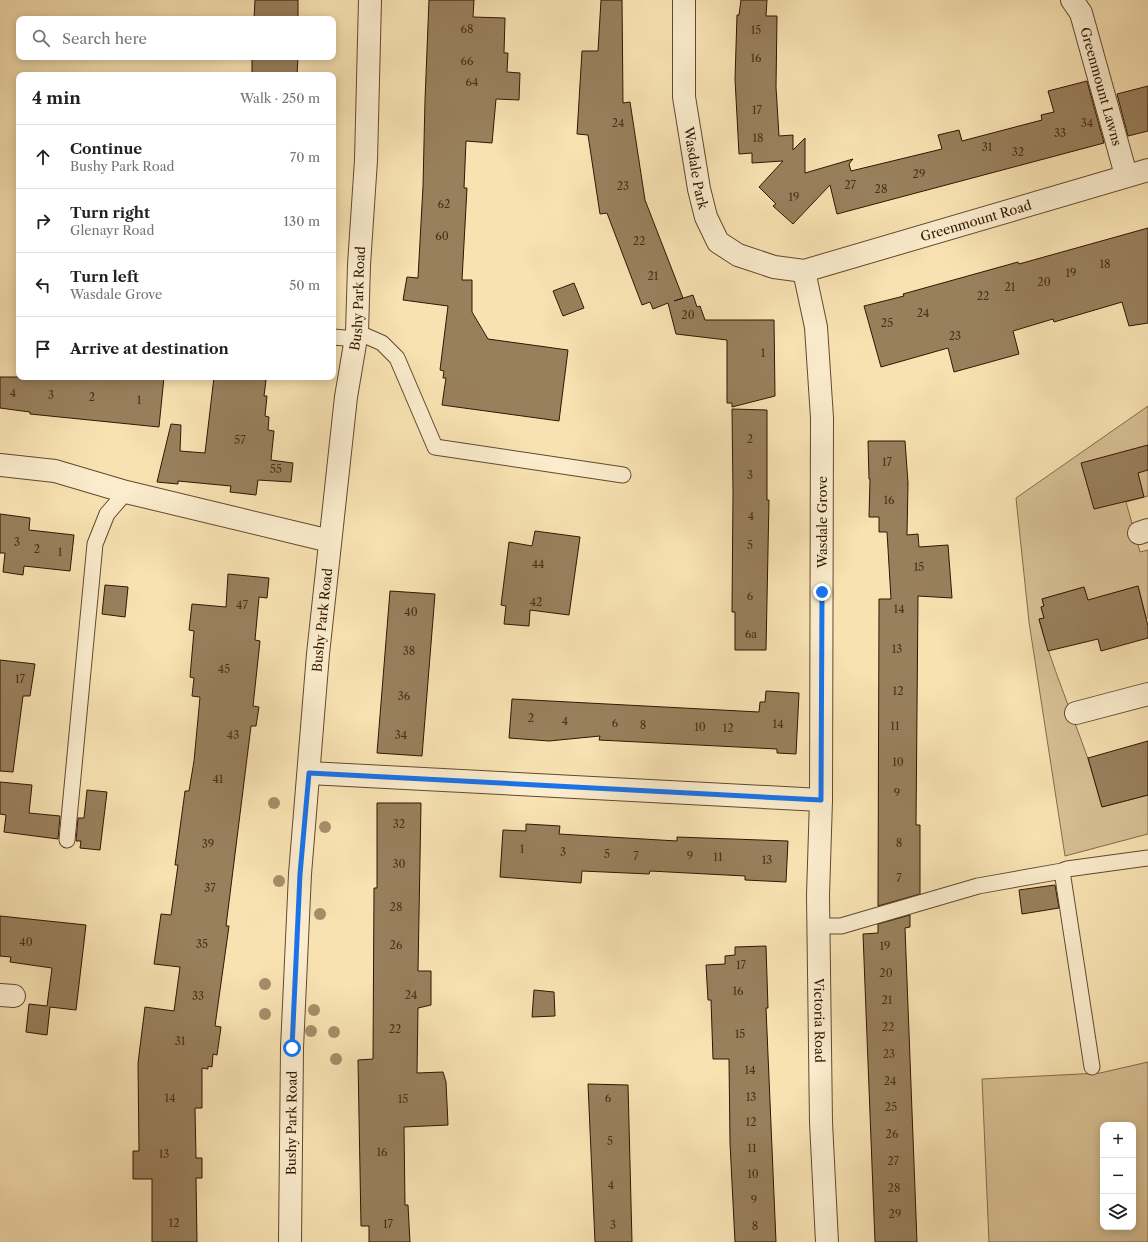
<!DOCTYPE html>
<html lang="en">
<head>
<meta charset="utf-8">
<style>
  :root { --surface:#fff; --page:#f2f2f2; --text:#202124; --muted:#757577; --line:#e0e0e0 }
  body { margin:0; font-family:"Libre Caslon Text",serif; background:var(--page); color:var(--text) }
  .controls { position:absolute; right:12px; bottom:12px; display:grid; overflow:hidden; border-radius:8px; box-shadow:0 2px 10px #0003 }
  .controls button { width:36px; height:36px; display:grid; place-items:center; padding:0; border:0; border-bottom:1px solid var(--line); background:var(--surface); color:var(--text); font:20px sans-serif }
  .stop { position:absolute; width:12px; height:12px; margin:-9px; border:3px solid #1a73e8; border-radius:50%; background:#fff }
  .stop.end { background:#1a73e8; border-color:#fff; box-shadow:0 1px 4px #0008 }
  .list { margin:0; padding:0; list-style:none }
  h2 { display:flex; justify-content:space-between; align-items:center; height:52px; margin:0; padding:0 16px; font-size:17px }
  h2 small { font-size:13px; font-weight:400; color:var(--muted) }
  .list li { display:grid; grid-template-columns:26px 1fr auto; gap:12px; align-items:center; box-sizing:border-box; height:64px; padding:0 16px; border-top:1px solid var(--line) }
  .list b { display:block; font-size:15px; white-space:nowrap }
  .list p { margin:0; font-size:13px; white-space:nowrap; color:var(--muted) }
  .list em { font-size:13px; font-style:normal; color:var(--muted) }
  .icon { flex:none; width:22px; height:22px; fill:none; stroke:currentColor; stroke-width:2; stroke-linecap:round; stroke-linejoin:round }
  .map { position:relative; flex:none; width:1148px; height:1242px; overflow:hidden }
  .search { position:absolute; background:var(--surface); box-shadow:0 2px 10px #0003; left:16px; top:16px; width:320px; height:44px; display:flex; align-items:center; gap:10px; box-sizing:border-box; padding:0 14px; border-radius:8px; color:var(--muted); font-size:15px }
  .panel { position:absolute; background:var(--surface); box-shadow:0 2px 10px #0003; left:16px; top:72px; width:320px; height:308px; border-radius:8px }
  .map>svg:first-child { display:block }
  .green { fill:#d7bf94; stroke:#856a4a; fill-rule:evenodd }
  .building { fill:#99805d; stroke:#331501 }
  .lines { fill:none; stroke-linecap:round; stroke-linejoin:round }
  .service-casing { stroke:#64482d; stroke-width:17 }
  .minor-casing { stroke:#64482d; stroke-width:24 }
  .tertiary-casing { stroke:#64482d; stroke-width:24 }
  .service { stroke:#faeccd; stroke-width:15 }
  .minor { stroke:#faeccd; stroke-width:22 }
  .tertiary { stroke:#faeccd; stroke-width:22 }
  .tree { fill:#a78d69 }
  .route { stroke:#1a73e8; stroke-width:5 }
  .labels { text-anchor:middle; stroke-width:4; stroke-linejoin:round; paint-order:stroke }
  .number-label { font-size:11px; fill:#4c3018 }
  .street-label { font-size:13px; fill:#331501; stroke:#faeccd }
</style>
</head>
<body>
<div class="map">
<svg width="1148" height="1242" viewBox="0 0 1148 1242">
  <rect width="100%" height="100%" fill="#f8e2b2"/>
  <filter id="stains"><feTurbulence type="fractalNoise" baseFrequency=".005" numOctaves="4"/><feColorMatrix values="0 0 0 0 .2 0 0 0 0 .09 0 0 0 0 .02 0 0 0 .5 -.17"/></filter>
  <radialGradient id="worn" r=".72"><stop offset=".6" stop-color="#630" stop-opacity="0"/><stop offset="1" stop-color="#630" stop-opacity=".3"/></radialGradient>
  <path class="green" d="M1148,406V496L1126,502L1140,552L1148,550V618H1146L1138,586L1096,598L1092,619L1084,587L1042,599L1044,606L1041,607L1044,618L1039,620C1052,666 1071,711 1087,756C1093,773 1097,790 1102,807L1148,795V834L1065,856L1029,622L1016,498Z
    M1148,1062V1242H989L982,1079L1100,1073ZM1103,1125H1133V1227H1103Z"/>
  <path class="building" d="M255,0H298V19H254Z
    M429,0H474L473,17L505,18L504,53H508L507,72L520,73L519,100L496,99L492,143L466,141L464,188H467L462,280H472V312L488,339L568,350L559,421L442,405L446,378H443L444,371L440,370L448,306L403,300L407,277L418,278L423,186L425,100Z
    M601,0H622L623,103L630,102L645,200L683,298L674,301L693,295L697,307L700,306L705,320H774L775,396L732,407V403H727V340L676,334L668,303L653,309L650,302L642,305L607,213L600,214L588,135L577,134L582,51H598Z
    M741,0H767L766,16H777L776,87L779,136L793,135V150L805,138V173L853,159L849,164L851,171L942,149L938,135L959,130L962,141L1042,120L1041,115L1054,112L1048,91L1087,81L1104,143L837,214L830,185L793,224L773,206L776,204L759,187L783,161L752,163V153L739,154L735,79L737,15H739Z
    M252,57H298L297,75H252Z
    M1148,86V131L1128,136L1117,94Z
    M1148,228V323L1129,326L1122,302L1054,322L1053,319L1013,331L1019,354L954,372L948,348L881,367L864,306L904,296L903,294L1018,262L1019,264Z
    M574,283L584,308L563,316L553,291Z
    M0,377H164L159,427L30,414V412L0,408Z
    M214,377H262L261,379L266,380L264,396H267L265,416L269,417L268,430L274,431L271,460L293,463L291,482L258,480L256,495L230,492L231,486L178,481V484L157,482L171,424L181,425L180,451L205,453Z
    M732,409L767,410V500H769L766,650H735V612H732L733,494Z
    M868,441H905L908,483L907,535L918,534L919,547L948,545L952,598L918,596L916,825H920V894L878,906L879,599H891L887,532H879V517H869L870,479H869Z
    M1148,445V470L1138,473L1144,497L1094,509L1081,463Z
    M0,514L30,518L29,530L74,535L70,571L24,566L23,575L3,572L5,553H0Z
    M535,531L580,537L569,615L530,610L529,626L504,624L506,606L501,605L509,542L532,546Z
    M228,574L269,578L267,598L259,597L255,640L260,641L253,706L259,707L256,726H251L226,926H229L215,1026L221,1027L217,1055L213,1054L212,1067L208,1066V1069L202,1068V1108H195L196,1158H202V1178H196L197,1242H152V1179H133V1151H139L138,1063L145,1007L174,1011L180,967L154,964L161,914L171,915L178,865H175L185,791H189L194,761L200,697L192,696L194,678L190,677L194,631L189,630L192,604L226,607Z
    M105,585L128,587L125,617L102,614Z
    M1138,586L1148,626V638L1101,651L1098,639L1048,651L1039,619L1044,618L1041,607L1044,606L1042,599L1084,587L1088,600Z
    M390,591L435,594L422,756L377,753Z
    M0,660L35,664L30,696H23L13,772L0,771Z
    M766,691L799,693L796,754L777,753V749L599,740L600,736L549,741L509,738L512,699L759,712L760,702H765Z
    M1148,741V795L1102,807L1088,758Z
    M0,782L32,785L29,813L60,816L58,839L4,832L6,815L0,814Z
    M87,790L107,792L100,850L80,848L81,841H76L78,818H84Z
    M377,803H421L418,971H431V1005L418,1008L417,1073L443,1072L446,1082L448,1125L404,1127L405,1205H408L410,1242H369V1226H361L358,1060L373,1059L374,888H377Z
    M526,824L560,826L559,834L677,841V837L788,841L786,882L745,880V876L650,871L649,874L582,871L581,883L500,877L503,830L526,831Z
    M1055,885L1059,908L1022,914L1019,890Z
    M910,915V927L905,928L917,1242H875L863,934L878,933V924Z
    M0,916L86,925L76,1010L50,1007L47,1035L26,1032L29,1004L47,1006L52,968L10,962L11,957L0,956Z
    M766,946L768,1008H766L776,1242H735L730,1143L729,1059H713L711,1000H708L706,965L725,964V956L735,955V947Z
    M534,990L554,992L555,1016L532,1017Z
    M588,1084L628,1085L632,1242H595Z"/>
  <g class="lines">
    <g class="service-casing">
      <path id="service" d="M357,332L382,343L397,358L435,447L623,475
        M333,337L356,339
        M67,840L95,544L107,514L126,492
        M1062,871L1092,1067
        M818,926H841L978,886L1062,871L1067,869L1148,858"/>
    </g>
    <g class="minor-casing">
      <g id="minor">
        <path id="s1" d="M684,0V97L699,189L706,217L718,242L738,255L774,267L804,271L1148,170"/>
        <path id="s2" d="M1072,0L1081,13L1126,175"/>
        <path id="s3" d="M804,271L816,327L822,418L821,800L818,895L821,1122L827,1242"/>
        <path d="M0,465L55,471L126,492L330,541"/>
        <path d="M1139,533L1148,530"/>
        <path d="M1076,713L1148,694"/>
        <path d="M309,773L821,800"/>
        <path d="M0,995L14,996"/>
      </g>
    </g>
    <g class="tertiary-casing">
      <g id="tertiary">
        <path id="s4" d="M290,1242L292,1048L300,874L318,654L346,397L357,332L359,265L366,160L370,0"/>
      </g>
    </g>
    <use href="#service" class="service"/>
    <use href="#minor" class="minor"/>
    <use href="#tertiary" class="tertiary"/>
  </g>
  <g class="tree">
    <circle cx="274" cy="803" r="6"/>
    <circle cx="325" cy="827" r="6"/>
    <circle cx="279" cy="881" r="6"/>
    <circle cx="320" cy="914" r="6"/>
    <circle cx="265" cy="984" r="6"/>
    <circle cx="314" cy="1010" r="6"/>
    <circle cx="265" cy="1014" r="6"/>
    <circle cx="311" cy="1031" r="6"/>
    <circle cx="334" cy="1032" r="6"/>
    <circle cx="336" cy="1059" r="6"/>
  </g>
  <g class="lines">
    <path class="route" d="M292,1048L300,874L309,773L821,800L822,592"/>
  </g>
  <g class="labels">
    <g class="number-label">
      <text x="467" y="33">68</text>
      <text x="756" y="34">15</text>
      <text x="756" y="62">16</text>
      <text x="467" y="65">66</text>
      <text x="472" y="86">64</text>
      <text x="757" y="114">17</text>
      <text x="618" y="127">24</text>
      <text x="1087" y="127">34</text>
      <text x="1060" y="137">33</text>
      <text x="758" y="142">18</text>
      <text x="987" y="151">31</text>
      <text x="1018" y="156">32</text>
      <text x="919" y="178">29</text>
      <text x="850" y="189">27</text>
      <text x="623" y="190">23</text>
      <text x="881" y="193">28</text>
      <text x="794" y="201">19</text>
      <text x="444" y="208">62</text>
      <text x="442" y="240">60</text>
      <text x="639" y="245">22</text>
      <text x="1105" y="268">18</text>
      <text x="1071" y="277">19</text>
      <text x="653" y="280">21</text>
      <text x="1044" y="286">20</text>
      <text x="1010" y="291">21</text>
      <text x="983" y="300">22</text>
      <text x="923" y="317">24</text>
      <text x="688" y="319">20</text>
      <text x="887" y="327">25</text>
      <text x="955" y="340">23</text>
      <text x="763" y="357">1</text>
      <text x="13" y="397">4</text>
      <text x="51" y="399">3</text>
      <text x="92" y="401">2</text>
      <text x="139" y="404">1</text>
      <text x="750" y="443">2</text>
      <text x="240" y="444">57</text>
      <text x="887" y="466">17</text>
      <text x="276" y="473">55</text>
      <text x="750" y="479">3</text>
      <text x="889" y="504">16</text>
      <text x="751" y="520">4</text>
      <text x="17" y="546">3</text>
      <text x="750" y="549">5</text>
      <text x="37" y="553">2</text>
      <text x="60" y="556">1</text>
      <text x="538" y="568">44</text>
      <text x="919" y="571">15</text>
      <text x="750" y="600">6</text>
      <text x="536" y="606">42</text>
      <text x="242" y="609">47</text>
      <text x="899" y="613">14</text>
      <text x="411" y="616">40</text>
      <text x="751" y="638">6a</text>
      <text x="897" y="653">13</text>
      <text x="409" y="655">38</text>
      <text x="224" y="673">45</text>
      <text x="20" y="683">17</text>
      <text x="898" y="695">12</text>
      <text x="404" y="700">36</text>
      <text x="531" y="722">2</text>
      <text x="565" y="725">4</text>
      <text x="615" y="727">6</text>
      <text x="778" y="728">14</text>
      <text x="643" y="729">8</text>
      <text x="895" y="730">11</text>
      <text x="700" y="731">10</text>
      <text x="728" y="732">12</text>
      <text x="233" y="739">43</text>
      <text x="401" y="739">34</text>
      <text x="898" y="766">10</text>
      <text x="218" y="783">41</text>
      <text x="897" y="797">9</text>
      <text x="399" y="828">32</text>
      <text x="899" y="847">8</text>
      <text x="208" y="848">39</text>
      <text x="522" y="853">1</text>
      <text x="563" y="856">3</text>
      <text x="607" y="858">5</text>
      <text x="636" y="860">7</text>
      <text x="690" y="860">9</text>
      <text x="718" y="861">11</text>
      <text x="767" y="864">13</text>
      <text x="399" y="868">30</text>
      <text x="899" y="882">7</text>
      <text x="210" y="892">37</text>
      <text x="396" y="911">28</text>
      <text x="26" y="946">40</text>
      <text x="202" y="948">35</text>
      <text x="396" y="949">26</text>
      <text x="885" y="950">19</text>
      <text x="741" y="969">17</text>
      <text x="886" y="977">20</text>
      <text x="738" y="995">16</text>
      <text x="411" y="999">24</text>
      <text x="198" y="1000">33</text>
      <text x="887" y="1004">21</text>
      <text x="888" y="1031">22</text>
      <text x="395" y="1033">22</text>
      <text x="740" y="1038">15</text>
      <text x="180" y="1045">31</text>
      <text x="889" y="1058">23</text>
      <text x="750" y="1074">14</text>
      <text x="890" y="1085">24</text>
      <text x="751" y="1101">13</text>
      <text x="170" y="1102">14</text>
      <text x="608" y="1102">6</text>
      <text x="403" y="1103">15</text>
      <text x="891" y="1111">25</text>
      <text x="751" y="1126">12</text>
      <text x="892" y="1138">26</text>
      <text x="610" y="1145">5</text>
      <text x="752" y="1152">11</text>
      <text x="382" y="1156">16</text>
      <text x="164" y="1158">13</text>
      <text x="893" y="1165">27</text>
      <text x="753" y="1178">10</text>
      <text x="611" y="1189">4</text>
      <text x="894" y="1192">28</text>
      <text x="754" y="1204">9</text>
      <text x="895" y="1218">29</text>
      <text x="174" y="1227">12</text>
      <text x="388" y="1228">17</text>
      <text x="613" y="1229">3</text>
      <text x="755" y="1230">8</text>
    </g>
    <g class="street-label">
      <text dy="5" stroke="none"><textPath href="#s2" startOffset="92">Greenmount Lawns</textPath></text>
      <text dy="5" stroke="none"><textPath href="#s1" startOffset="169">Wasdale Park</textPath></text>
      <text dy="5" stroke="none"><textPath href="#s1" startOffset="518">Greenmount Road</textPath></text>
      <text dy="5" stroke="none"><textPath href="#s4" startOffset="947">Bushy Park Road</textPath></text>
      <text transform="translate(822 522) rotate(-90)" y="5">Wasdale Grove</text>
      <text dy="5" stroke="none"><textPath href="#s4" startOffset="623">Bushy Park Road</textPath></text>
      <text dy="5" stroke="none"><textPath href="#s3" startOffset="751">Victoria Road</textPath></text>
      <text dy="5" stroke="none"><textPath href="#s4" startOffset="119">Bushy Park Road</textPath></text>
    </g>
  </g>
  <rect width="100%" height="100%" filter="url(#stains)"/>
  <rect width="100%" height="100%" fill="url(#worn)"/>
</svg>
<div class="controls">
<button>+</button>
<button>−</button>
<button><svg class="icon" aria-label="layers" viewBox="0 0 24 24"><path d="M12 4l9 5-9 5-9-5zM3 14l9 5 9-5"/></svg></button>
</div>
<div class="stop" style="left:292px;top:1048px"></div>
<div class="stop end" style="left:822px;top:592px"></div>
<div class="search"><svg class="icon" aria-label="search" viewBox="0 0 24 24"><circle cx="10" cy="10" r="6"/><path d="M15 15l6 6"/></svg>Search here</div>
<section class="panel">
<h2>4 min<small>Walk · 250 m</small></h2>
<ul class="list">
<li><svg class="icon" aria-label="ahead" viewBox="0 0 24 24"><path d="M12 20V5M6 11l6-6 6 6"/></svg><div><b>Continue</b><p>Bushy Park Road</p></div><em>70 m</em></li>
<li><svg class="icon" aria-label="right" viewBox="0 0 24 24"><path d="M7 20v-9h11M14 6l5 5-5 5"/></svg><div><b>Turn right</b><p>Glenayr Road</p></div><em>130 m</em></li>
<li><svg class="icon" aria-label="left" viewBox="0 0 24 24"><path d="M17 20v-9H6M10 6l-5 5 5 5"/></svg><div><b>Turn left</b><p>Wasdale Grove</p></div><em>50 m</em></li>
<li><svg class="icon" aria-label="arrive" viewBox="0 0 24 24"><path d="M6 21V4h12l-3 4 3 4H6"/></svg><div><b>Arrive at destination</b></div></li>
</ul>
</section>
</div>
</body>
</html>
